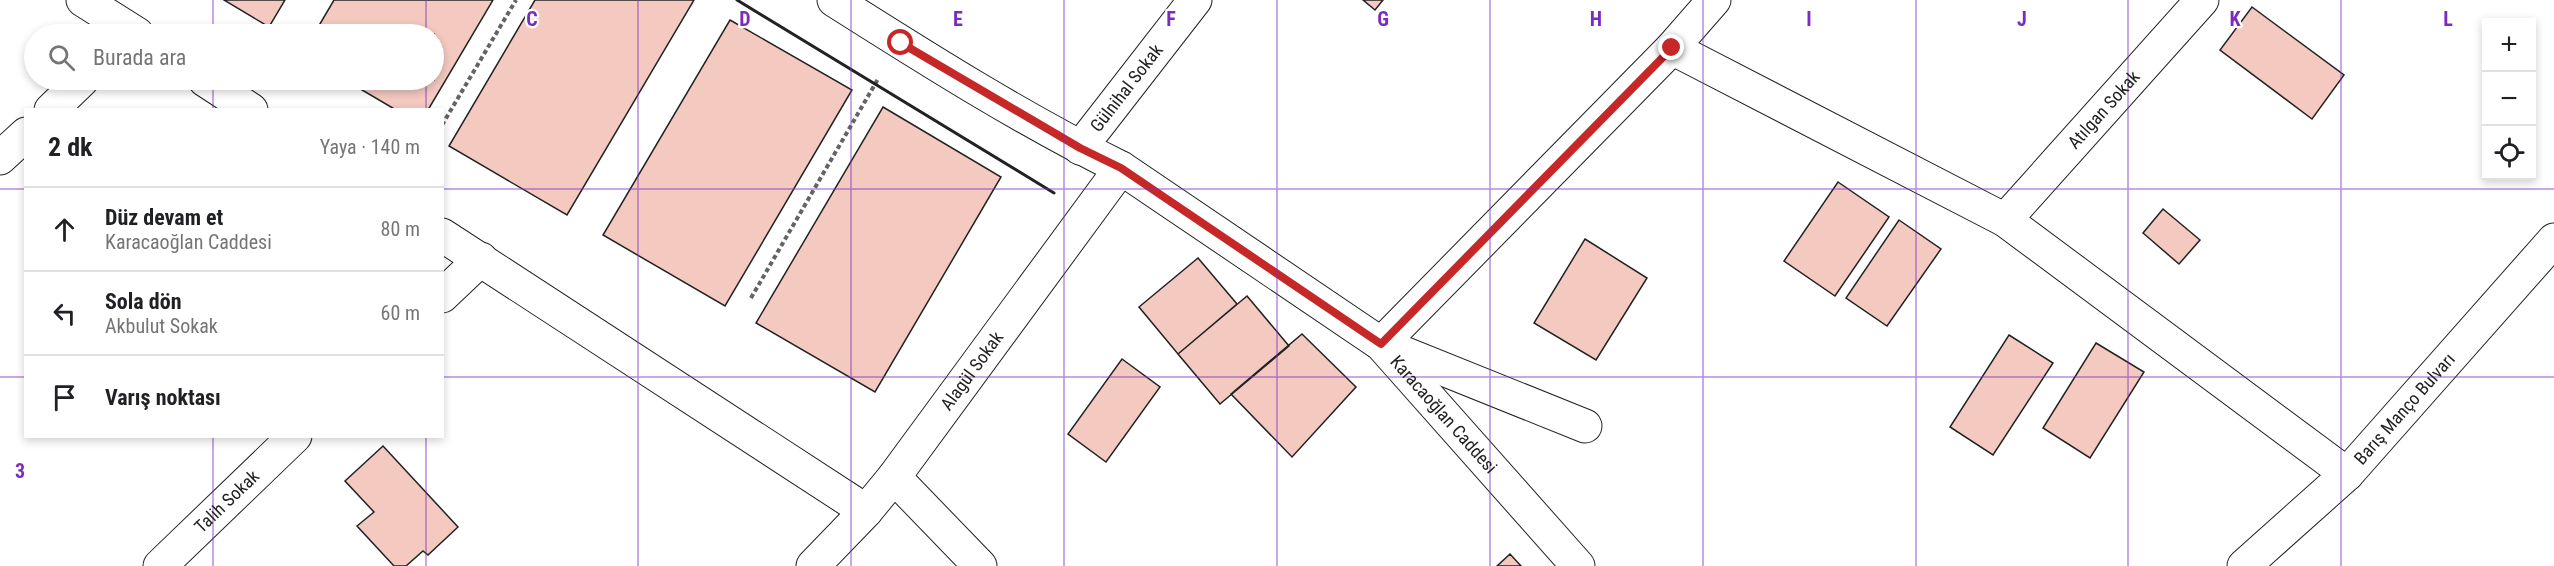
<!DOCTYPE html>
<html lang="tr">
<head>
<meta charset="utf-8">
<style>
  :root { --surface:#fff; --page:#f6f6f6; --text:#202124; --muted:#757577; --line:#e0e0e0 }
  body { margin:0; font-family:"Roboto Condensed",sans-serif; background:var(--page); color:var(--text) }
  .controls { position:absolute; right:18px; top:18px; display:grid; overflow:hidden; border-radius:0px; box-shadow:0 3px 9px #0003 }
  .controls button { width:54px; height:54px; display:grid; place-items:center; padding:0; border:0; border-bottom:2px solid var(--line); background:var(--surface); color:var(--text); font:30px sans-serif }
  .stop { position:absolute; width:18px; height:18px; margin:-14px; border:4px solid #c62828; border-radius:50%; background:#fff }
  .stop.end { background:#c62828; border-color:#fff; box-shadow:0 2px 6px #0008 }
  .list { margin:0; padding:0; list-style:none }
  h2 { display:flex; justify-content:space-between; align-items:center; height:78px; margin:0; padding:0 24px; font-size:26px }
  h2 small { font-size:20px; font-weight:400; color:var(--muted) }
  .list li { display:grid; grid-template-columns:39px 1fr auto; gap:18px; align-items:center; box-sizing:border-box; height:84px; padding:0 24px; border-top:2px solid var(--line) }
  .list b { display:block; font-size:22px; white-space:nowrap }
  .list p { margin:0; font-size:20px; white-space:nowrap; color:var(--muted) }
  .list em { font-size:20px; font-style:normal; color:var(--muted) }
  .icon { flex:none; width:33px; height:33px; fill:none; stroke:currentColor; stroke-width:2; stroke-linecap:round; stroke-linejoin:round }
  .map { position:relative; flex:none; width:2554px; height:566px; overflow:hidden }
  .search { position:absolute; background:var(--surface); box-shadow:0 3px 9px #0003; left:24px; top:24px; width:420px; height:66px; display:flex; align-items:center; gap:15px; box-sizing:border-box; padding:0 21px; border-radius:33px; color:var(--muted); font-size:22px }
  .panel { position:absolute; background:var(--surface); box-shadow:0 3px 9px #0003; left:24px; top:108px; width:420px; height:330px; border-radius:0px }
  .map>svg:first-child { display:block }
  .building { fill:#f3c9c0; stroke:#222; stroke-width:1.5 }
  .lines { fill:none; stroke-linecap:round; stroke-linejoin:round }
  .minor-casing { stroke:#222; stroke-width:35 }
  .path { stroke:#646464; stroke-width:4; stroke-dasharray:4.5 3; stroke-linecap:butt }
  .minor { stroke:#fff; stroke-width:33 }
  .wall { stroke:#222; stroke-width:3 }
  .route { stroke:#c62828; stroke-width:8 }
  .grid { fill:none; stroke:#7b2cbf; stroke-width:1.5; stroke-opacity:0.55 }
  .labels { text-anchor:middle; stroke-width:4.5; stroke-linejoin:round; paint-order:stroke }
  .street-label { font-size:18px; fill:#222; stroke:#fff }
  .grid-label { font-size:20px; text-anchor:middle; font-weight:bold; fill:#7b2cbf; stroke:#fff; stroke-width:4.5; stroke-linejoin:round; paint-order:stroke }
</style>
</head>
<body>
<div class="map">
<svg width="2554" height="566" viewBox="0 0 2554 566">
  <rect width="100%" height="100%" fill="#fff"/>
  <path class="building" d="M224,0H285L269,27Z
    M334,0H493L428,110H396L345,80H434V34H314Z
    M535,0H694L567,215L449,146Z
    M1363,0H1383L1375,10Z
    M2252,7L2344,75L2312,119L2220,50Z
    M730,20L852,90L725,306L603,235Z
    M883,107L1001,177L875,392L756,323Z
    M1838,182L1889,217L1835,296L1784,261Z
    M2163,209L2200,240L2179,264L2143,233Z
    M1899,220L1941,249L1887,326L1846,298Z
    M1585,239L1647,278L1596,360L1534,323Z
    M1198,258L1237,304L1178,354L1139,307Z
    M1247,296L1289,346L1220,404L1178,354Z
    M1302,334L1356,387L1292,457L1231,394Z
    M2009,335L2053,363L1993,455L1950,427Z
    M2096,343L2144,372L2090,458L2043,428Z
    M1122,359L1160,387L1106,462L1068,434Z
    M383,446L458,527L428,555L423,551L406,566H394L357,526L374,512L345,481Z
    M1510,554L1521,566H1497Z"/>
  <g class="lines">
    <g class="minor-casing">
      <g id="minor">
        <path d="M83,0L137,34"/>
        <path id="s1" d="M834,0C927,59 1022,119 1121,168L1381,344L1578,566"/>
        <path d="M1672,48L2005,220L2347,474"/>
        <path d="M205,80L251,110"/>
        <path d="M51,110L82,80"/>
        <path id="s2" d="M1080,148L1195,0"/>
        <path d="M0,158L26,134"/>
        <path id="s3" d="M2005,220L2202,0"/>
        <path d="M442,235L866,511"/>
        <path d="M442,296L481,259"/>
        <path d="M1585,426L1381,344L1672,48L1714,0"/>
        <path d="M894,477L980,566"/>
        <path id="s4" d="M160,566L295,436"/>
        <path id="s5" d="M813,566L866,511L894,477L1121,168"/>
        <path id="s6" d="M2244,566L2347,474L2554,240"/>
      </g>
    </g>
    <path class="path" d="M442,125L516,0
      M751,298L878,79"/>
    <use href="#minor" class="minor"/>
    <path class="wall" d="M737,0L1054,193"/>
  </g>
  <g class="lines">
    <path class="route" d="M901,43L1080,148L1121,168L1381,344L1672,48"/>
  </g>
  <path class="grid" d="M213,0V34M426,0V34M638,0V566M851,0V566M1064,0V566M1277,0V566M1490,0V566M1703,0V566M1916,0V566M2128,0V566M2341,0V566M213,80V110M426,80V110M0,189H26M442,189H2554M0,377H26M442,377H2554M213,436V566M426,436V566"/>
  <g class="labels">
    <g class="street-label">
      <text dy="6" stroke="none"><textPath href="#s2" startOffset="76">Gülnihal Sokak</textPath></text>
      <text dy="6" stroke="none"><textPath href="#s3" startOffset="148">Atılgan Sokak</textPath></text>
      <text dy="6" stroke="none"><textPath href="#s5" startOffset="252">Alagül Sokak</textPath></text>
      <text dy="6" stroke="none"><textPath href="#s6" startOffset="225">Barış Manço Bulvarı</textPath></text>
      <text dy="6" stroke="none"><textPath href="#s1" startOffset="741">Karacaoğlan Caddesi</textPath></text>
      <text dy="6" stroke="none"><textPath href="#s4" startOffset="93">Talih Sokak</textPath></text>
    </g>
  </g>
  <g class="grid-label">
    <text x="532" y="26">C</text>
    <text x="745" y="26">D</text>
    <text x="958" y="26">E</text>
    <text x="1171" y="26">F</text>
    <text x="1383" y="26">G</text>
    <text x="1596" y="26">H</text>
    <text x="1809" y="26">I</text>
    <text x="2022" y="26">J</text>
    <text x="2235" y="26">K</text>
    <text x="2448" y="26">L</text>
    <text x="20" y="478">3</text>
  </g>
</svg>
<div class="controls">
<button>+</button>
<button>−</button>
<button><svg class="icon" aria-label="locate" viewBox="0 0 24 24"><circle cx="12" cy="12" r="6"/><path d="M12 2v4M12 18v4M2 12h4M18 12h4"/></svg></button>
</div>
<div class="stop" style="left:901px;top:43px"></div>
<div class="stop end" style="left:1672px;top:48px"></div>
<div class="search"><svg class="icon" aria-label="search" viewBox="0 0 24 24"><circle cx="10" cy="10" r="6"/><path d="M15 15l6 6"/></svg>Burada ara</div>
<section class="panel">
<h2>2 dk<small>Yaya · 140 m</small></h2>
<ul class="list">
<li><svg class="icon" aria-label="ahead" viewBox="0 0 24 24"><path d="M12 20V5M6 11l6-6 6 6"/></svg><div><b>Düz devam et</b><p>Karacaoğlan Caddesi</p></div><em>80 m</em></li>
<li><svg class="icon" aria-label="left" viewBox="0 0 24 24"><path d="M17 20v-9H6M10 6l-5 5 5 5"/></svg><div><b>Sola dön</b><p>Akbulut Sokak</p></div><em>60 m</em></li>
<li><svg class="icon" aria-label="arrive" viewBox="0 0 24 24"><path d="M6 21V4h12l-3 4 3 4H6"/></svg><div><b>Varış noktası</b></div></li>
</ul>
</section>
</div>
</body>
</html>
